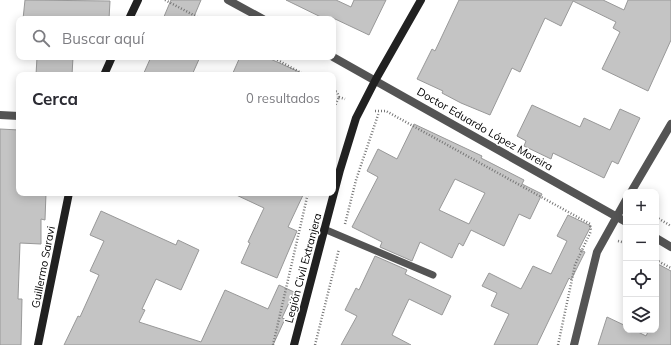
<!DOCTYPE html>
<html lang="es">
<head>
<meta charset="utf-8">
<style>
  :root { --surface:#fff; --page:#f7f7f7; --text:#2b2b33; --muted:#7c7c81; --line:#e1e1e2 }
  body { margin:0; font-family:Mulish,sans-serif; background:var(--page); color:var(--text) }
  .controls { position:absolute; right:12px; bottom:12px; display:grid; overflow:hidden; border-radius:8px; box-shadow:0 2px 10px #0003 }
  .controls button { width:36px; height:36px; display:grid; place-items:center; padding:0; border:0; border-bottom:1px solid var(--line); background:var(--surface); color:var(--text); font:20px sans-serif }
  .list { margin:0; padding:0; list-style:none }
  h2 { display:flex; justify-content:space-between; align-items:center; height:52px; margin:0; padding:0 16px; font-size:17px }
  h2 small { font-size:13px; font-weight:400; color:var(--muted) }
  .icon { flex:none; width:22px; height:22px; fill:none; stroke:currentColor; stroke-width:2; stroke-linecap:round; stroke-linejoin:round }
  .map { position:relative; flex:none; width:671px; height:345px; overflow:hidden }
  .search { position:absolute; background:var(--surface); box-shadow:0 2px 10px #0003; left:16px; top:16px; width:320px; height:44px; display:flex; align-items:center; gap:10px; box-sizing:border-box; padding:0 14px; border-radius:8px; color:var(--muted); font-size:15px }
  .panel { position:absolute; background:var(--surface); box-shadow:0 2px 10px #0003; left:16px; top:72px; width:320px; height:124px; border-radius:8px }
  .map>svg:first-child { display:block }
  .building { fill:#c4c4c4; stroke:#989898; fill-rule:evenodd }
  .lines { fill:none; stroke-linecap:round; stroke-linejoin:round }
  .path { stroke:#767676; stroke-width:2.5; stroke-dasharray:1 2; stroke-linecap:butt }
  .lane { stroke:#545454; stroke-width:7 }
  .street { stroke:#545454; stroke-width:8 }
  .secondary { stroke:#212121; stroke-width:8 }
  .labels { text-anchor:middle; stroke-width:3; stroke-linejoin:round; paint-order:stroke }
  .street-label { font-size:11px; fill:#000; stroke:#fff }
</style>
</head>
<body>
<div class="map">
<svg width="671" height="345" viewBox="0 0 671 345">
  <rect width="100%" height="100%" fill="#fff"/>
  <path class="building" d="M25,0L110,1L109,19H23Z
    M171,0H201L193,19H163Z
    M286,0H336L351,7L354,0H386L369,35L333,18L325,19Z
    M459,0H603L624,10L628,0H671V40L648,91L602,69L620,32L613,28L616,22L573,1L561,26L545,18L520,72L512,68L490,115L461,103L442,93L443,91L417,79L432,49L435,51Z
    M37,57H73L72,75H36Z
    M151,57H200L192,75H143Z
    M240,57H266L306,75H232Z
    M532,105L580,127L584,118L610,130L620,109L640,118L618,164L612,161L604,178L553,153L551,159L524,146L526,141L517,136Z
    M414,124L482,156L481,158L524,180L522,184L542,194L530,219L519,214L504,246L471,230L463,246L459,243L452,258L420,242L412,261L380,247L382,242L352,227L378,177L367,171L378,149L397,159ZM455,179L485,193L469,224L439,210Z
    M0,129L19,130V193H46L45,220L41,219V244L20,243L18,299H22L21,345H0Z
    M232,193H304L288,227L297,231L277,278L241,263L250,243L248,242L264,208Z
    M101,211L176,245L178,240L199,250L181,290L156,279L142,309L145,310L139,322L201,342L225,290L268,309L279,285L294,292L282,318L285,319L273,345H64L78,316L80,317L99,275L90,271L104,241L90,235Z
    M568,215L591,226L579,249L585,252L571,280L569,278L537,345H494L509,314L491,306L497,293L482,286L489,273L521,289L533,266L551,274L567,241L557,236Z
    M375,256L407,270L405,274L451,296L442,315L409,299L392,335L411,345H341L357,316L345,310L356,288L359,290Z
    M656,263L671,271V345H598L607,317L626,326V330H634L646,336L649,330H656Z"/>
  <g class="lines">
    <path class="path" d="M165,0L201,19
      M272,57L305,75
      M333,90L337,92L339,97
      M339,97L345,99
      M333,110L339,97
      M375,111H386L590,224L591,231
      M656,217L671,226
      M345,224L356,180L379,112
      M618,241L626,243
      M656,260L671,268
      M273,345L308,193
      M315,345L339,249
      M558,345L575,265L591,231"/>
    <path class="lane" d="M324,229L433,275"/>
    <path class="street" d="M228,0L263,19
      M333,57L626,222
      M0,115L19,116
      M631,192L671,124
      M656,238L671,247
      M574,345L597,252L626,200"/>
    <path class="secondary" d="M129,19L138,0
      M104,75L112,57
      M38,345L69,193
      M294,345L340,170L356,118L376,79L421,0"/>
  </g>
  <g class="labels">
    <g class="street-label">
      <text transform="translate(485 129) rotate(30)" y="4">Doctor Eduardo López Moreira</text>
      <text transform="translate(43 267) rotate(-79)" y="4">Guillermo Saravi</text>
      <text transform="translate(303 268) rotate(-75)" y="4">Legión Civil Extranjera</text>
    </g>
  </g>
</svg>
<div class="controls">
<button>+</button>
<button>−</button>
<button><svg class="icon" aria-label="locate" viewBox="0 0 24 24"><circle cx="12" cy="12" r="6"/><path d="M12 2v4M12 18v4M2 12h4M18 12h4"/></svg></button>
<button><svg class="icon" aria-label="layers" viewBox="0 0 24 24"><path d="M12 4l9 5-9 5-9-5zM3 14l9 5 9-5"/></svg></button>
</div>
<div class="search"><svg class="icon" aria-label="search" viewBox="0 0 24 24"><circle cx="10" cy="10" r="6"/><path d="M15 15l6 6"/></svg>Buscar aquí</div>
<section class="panel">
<h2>Cerca<small>0 resultados</small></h2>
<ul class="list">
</ul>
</section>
</div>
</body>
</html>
